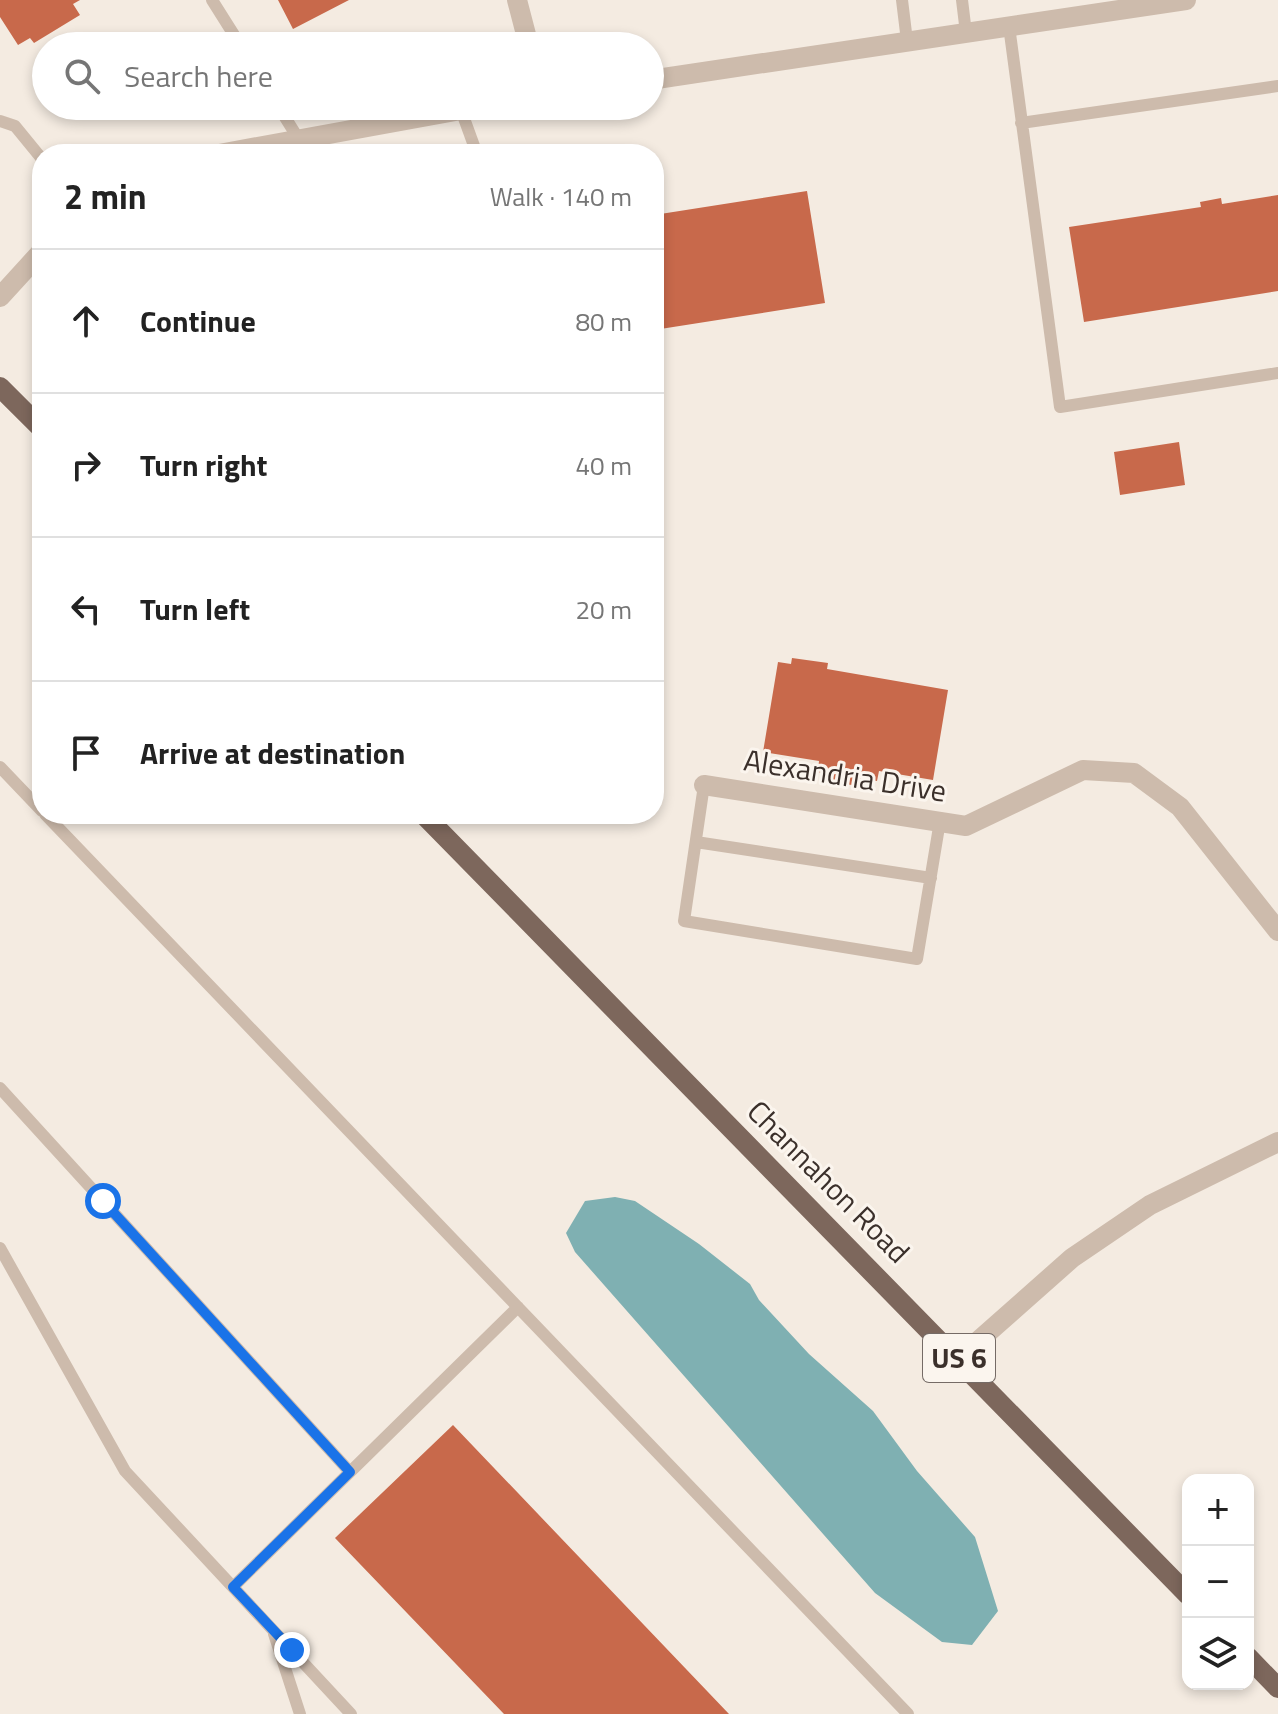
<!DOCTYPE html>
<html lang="en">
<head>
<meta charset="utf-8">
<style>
  :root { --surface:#fff; --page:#f6f6f6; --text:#222; --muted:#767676; --line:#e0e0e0 }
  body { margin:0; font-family:"Titillium Web",sans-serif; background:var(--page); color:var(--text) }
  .controls { position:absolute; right:24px; bottom:24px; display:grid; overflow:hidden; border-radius:16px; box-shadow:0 4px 12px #0003 }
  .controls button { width:72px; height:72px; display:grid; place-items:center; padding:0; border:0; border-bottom:2px solid var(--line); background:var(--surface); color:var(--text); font:40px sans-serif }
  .stop { position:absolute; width:24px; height:24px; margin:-18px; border:6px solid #1a73e8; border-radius:50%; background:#fff }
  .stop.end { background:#1a73e8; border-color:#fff; box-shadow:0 2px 8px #0008 }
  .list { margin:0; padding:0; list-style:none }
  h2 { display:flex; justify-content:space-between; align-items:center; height:104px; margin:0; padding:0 32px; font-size:34px }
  h2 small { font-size:26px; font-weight:400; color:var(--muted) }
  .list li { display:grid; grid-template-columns:52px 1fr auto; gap:24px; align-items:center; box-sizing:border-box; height:144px; padding:0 32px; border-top:2px solid var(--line) }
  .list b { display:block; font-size:30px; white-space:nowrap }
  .list em { font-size:26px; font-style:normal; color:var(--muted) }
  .icon { flex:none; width:44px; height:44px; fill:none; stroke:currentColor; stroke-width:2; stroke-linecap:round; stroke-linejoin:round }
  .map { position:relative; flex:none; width:1278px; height:1714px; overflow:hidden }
  .search { position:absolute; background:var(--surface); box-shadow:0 4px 12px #0003; left:32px; top:32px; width:632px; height:88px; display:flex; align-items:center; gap:20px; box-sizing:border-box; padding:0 28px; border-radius:44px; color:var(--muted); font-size:30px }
  .panel { position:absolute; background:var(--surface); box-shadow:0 4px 12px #0003; left:32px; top:144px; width:632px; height:680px; border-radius:32px }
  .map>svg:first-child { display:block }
  .water { fill:#7fb0b2 }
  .building { fill:#c8694b }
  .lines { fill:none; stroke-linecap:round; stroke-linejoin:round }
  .service { stroke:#cdbbac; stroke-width:12 }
  .minor { stroke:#cdbbac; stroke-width:20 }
  .primary { stroke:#7d675c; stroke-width:20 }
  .route { stroke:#1a73e8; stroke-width:10 }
  .labels { text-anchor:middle; stroke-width:6; stroke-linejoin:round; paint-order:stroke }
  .shield { fill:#fbf5ee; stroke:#756b66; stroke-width:2 }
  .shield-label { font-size:28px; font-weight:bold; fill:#3b302b }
  .street-label { font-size:30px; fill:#3b302b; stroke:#fbf5ee }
</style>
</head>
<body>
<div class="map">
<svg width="1278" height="1714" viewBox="0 0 1278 1714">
  <rect width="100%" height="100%" fill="#f4ebe1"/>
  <path class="water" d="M615,1197L635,1201L699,1244L750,1284L759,1300L809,1354L873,1411L917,1471L975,1537L998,1611L972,1645L942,1642L875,1593L575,1252L566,1233L585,1201Z"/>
  <path class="building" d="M0,0H80L73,4L80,15L34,43L30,38L18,45L0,17Z
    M278,0H349L293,29Z
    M807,191L825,303L654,330V215Z
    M1278,195V291L1084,322L1069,227L1201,207L1200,202L1221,198L1222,204Z
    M1179,442L1185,485L1120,495L1114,452Z
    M792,658L828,663L827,669L948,690L933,780L879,771L877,781L864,779L863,787L829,781L830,774L818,772L819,761L763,752L778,662L791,664Z
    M453,1425L729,1714H504L335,1538Z"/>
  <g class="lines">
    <path class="service" d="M212,0L241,46
      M902,0L907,41
      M962,0L966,33
      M1009,26L1060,407L1278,373
      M278,106L298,138
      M461,110L477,154
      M0,121L15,126L42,159
      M1021,123L1278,86
      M0,767L42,811
      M704,785L684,921L917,959L940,821
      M45,814L908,1714
      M696,842L931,878
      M0,1088L350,1472
      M0,1248L125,1471L351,1714
      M233,1587L518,1307
      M274,1634L300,1714"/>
    <path class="minor" d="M517,0L529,46
      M650,80L1186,0
      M219,154L483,106
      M0,297L42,251
      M704,785L966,826L1083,770L1134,773L1180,807L1278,931
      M959,1358L1072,1258L1150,1205L1278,1142"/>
    <path class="primary" d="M0,387L42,429
      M423,814L1188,1595
      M1248,1657L1278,1688"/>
  </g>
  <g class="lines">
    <path class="route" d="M103,1201L350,1472L233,1587L292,1650"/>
  </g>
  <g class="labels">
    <rect class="shield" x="923" y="1334" width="72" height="48" rx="6"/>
    <g class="shield-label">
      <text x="959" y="1368">US 6</text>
    </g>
    <g class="street-label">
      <text transform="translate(845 776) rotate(9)" y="10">Alexandria Drive</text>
      <text transform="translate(828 1182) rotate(45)" y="10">Channahon Road</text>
    </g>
  </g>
</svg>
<div class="controls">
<button>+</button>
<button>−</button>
<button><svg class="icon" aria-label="layers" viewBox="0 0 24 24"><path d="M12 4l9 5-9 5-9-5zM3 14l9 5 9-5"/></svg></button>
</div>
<div class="stop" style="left:103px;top:1201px"></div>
<div class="stop end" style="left:292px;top:1650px"></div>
<div class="search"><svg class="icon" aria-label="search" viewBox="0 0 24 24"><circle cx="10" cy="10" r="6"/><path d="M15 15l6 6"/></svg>Search here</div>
<section class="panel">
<h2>2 min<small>Walk · 140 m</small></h2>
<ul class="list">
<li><svg class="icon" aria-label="ahead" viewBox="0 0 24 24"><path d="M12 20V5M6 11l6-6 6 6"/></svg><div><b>Continue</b></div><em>80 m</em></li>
<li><svg class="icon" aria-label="right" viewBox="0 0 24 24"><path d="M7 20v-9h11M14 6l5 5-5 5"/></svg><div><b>Turn right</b></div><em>40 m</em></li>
<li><svg class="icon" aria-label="left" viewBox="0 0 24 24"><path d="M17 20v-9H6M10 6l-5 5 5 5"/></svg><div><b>Turn left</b></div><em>20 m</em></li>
<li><svg class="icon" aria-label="arrive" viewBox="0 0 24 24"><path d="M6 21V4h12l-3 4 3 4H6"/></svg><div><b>Arrive at destination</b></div></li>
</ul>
</section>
</div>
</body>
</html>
